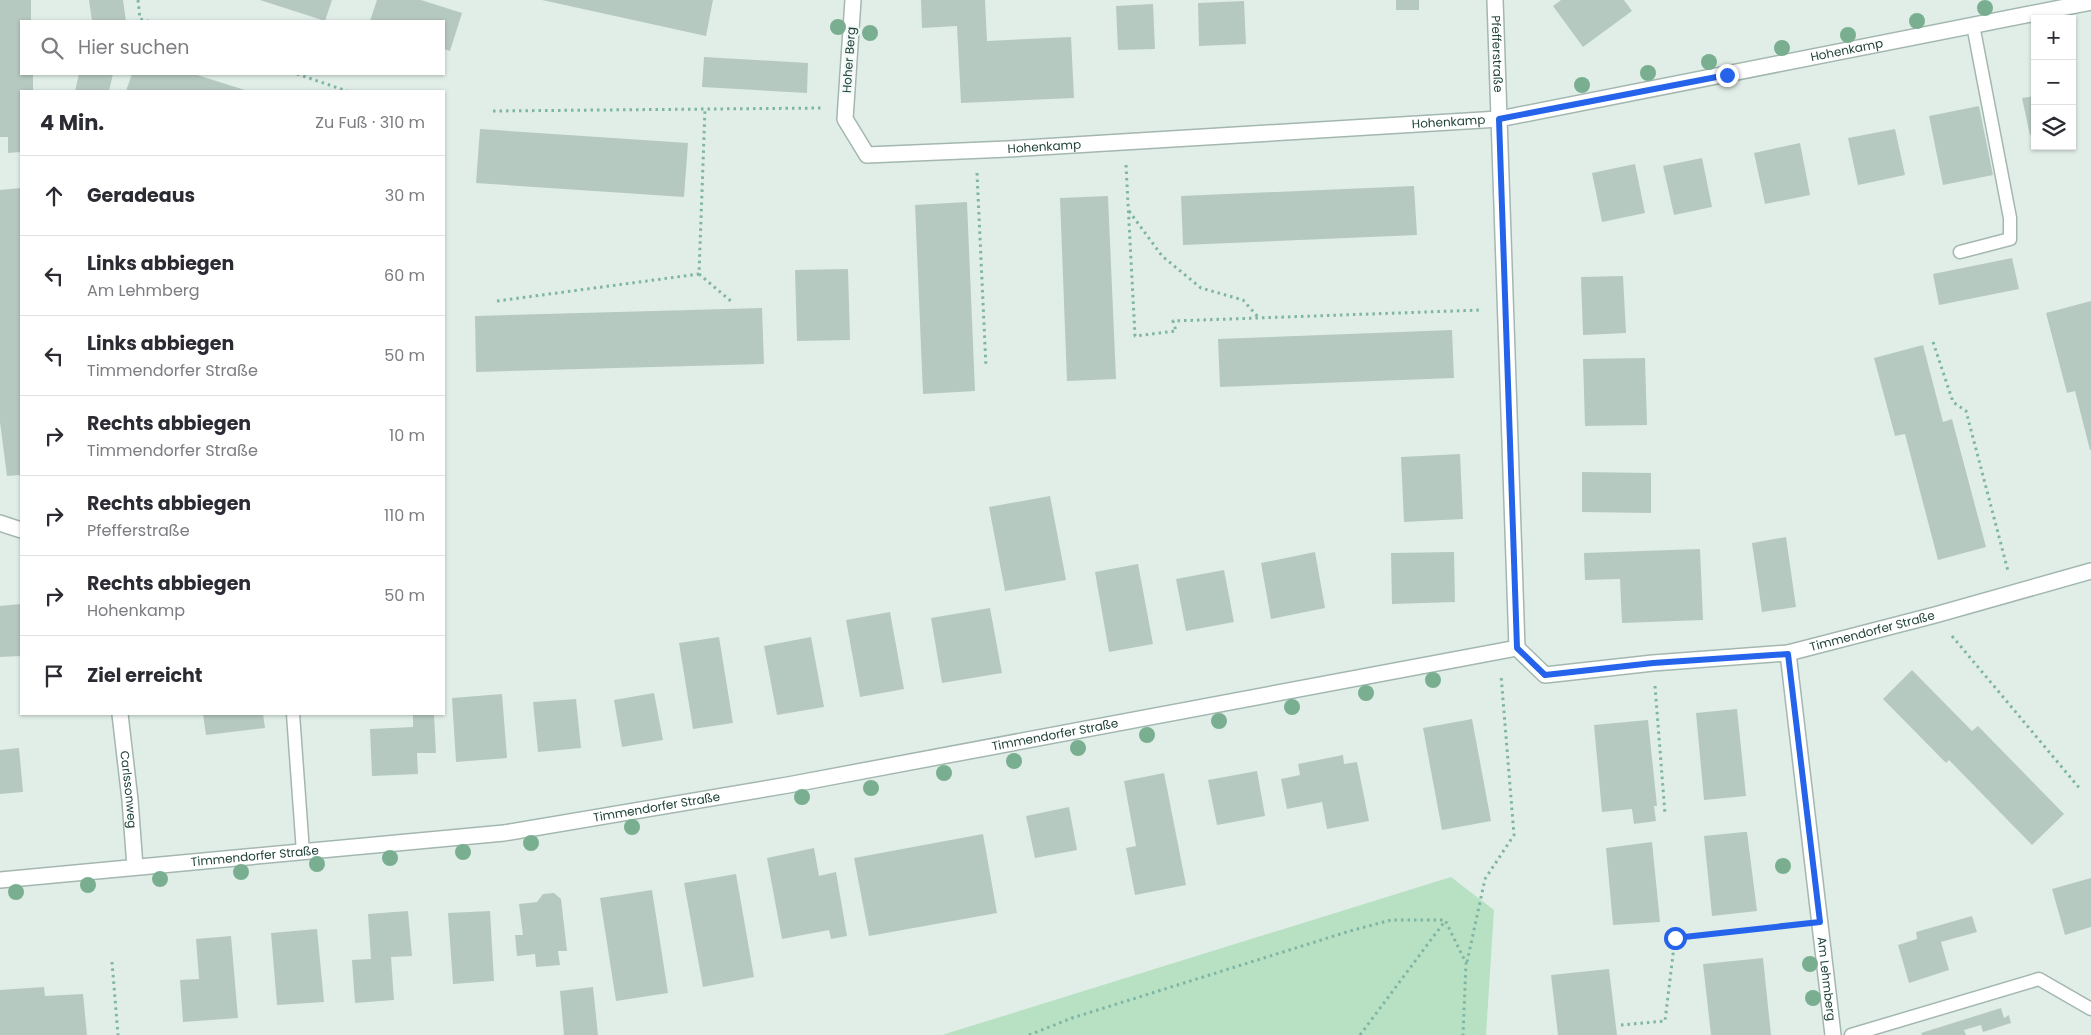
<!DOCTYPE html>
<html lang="de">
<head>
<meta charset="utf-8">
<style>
  :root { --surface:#fff; --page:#f7f7f7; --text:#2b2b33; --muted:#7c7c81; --line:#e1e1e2 }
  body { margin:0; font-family:Poppins,sans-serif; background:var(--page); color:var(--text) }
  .controls { position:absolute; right:15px; top:15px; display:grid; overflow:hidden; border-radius:0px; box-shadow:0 1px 4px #0004 }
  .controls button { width:45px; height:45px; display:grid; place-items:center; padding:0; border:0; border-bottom:1px solid var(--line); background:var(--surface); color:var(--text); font:25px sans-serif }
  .stop { position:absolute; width:15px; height:15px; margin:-11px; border:4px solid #2563eb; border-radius:50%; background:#fff }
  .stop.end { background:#2563eb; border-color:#fff; box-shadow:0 1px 5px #0008 }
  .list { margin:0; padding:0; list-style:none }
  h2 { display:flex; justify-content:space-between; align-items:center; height:65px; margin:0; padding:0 20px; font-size:21px }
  h2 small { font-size:16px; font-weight:400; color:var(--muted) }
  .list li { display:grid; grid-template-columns:32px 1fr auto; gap:15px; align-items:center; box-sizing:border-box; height:80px; padding:0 20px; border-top:1px solid var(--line) }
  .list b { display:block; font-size:19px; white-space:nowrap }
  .list p { margin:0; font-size:16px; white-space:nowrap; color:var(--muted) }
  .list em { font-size:16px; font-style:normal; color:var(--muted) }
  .icon { flex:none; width:28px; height:28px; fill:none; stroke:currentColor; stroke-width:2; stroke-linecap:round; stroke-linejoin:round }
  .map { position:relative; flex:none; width:2091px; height:1035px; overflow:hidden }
  .search { position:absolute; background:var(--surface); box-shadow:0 1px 4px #0004; left:20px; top:20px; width:425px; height:55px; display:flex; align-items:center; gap:12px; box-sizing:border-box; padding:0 18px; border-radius:0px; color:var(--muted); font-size:19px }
  .panel { position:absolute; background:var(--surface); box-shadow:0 1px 4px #0004; left:20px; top:90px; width:425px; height:625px; border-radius:0px }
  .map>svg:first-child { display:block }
  .green { fill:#b8e1c3 }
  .building { fill:#b6c9c1 }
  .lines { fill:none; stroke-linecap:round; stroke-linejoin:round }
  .service-casing { stroke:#a3b7b0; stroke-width:15 }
  .minor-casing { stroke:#a3b7b0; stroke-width:18 }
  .path { stroke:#7eb5a4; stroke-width:3; stroke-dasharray:2.5 4; stroke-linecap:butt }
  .service { stroke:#fff; stroke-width:12 }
  .minor { stroke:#fff; stroke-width:15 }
  .tree { fill:#79af90 }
  .route { stroke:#2563eb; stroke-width:6 }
  .labels { text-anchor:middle; stroke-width:4.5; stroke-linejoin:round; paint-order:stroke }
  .street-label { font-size:12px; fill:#1f4138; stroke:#f2f9f6 }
</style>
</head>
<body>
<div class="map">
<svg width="2091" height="1035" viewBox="0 0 2091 1035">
  <rect width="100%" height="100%" fill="#e1eee8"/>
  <path class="green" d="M1451,877L1494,910L1486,1035H942Z"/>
  <path class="building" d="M0,0H31V21H21V74H33V91H21V152L8,153V137H0Z
    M89,0H123L126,21H92Z
    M260,0H332L325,21Z
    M377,0H421L462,13L450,51L444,49V21H370Z
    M542,0H713L706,36Z
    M921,0H985L987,41L1071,37L1074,98L961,103L957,26L922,28Z
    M1396,0H1419V10H1396Z
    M1561,0H1624L1632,11L1583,47L1553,6Z
    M1244,1L1246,44L1199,46L1198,3Z
    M1153,4L1155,49L1118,50L1116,6Z
    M704,57L808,63L807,93L702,87Z
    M79,74H113L109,91H75Z
    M132,74H194L248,91H126Z
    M2035,96V134L2030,135L2022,98Z
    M1979,106L1993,175L1943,185L1929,116Z
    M480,129L688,143L684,197L476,183Z
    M1895,129L1905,175L1858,185L1848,138Z
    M1800,143L1810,195L1765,204L1754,153Z
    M1702,158L1712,207L1674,215L1663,166Z
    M1635,164L1645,213L1602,222L1592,173Z
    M1414,186L1417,235L1183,245L1181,196Z
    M21,188V475L7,476L0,422V190Z
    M1108,196L1116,379L1067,381L1060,198Z
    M967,202L975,391L923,394L915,205Z
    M2012,258L2019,289L1939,305L1933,274Z
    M848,269L850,340L797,341L795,270Z
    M1623,276L1626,333L1583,335L1581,277Z
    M2091,301V450H2090L2075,391L2067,393L2046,313Z
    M762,308L764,364L476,372L475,316Z
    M1452,330L1454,378L1220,387L1218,339Z
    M1923,345L1943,422L1952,419L1986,547L1938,560L1905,434L1895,436L1874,358Z
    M1645,358L1647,425L1585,426L1583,359Z
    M1460,454L1463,519L1404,522L1401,457Z
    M1582,472L1651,473V513L1582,512Z
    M1050,496L1066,580L1005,591L989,507Z
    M1786,537L1796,607L1762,612L1752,543Z
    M1700,549L1703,620L1622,623L1620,579L1585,580L1584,553Z
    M1315,552L1325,608L1271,619L1261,563Z
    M1454,552L1455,602L1392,604L1391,553Z
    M1138,564L1153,644L1109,652L1095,572Z
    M1224,570L1234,622L1186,631L1176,579Z
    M21,604V656L0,657V606Z
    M990,608L1002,673L942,683L931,618Z
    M890,612L904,689L860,697L846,620Z
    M719,637L733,723L693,729L679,643Z
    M811,637L824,707L777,715L764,646Z
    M1912,670L1972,731L1978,726L2064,814L2032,845L1949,760L1946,763L1883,699Z
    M654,693L663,740L622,747L614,700Z
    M502,694L507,758L456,762L452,698Z
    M576,699L581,748L538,752L533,702Z
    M1737,709L1746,796L1704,800L1696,713Z
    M203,714H263L265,728L206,735Z
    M413,714H434L436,753H417L418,774L372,776L370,729L413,727Z
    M1472,719L1491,821L1442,830L1423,728Z
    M1648,720L1657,806H1654L1656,821L1634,824L1632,809L1602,812L1594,725Z
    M19,748L23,792L0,794V750Z
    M1343,755L1344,764L1357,762L1369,821L1327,829L1322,802L1287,809L1281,779L1300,775L1298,764Z
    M1257,771L1265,816L1217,825L1208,780Z
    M1164,773L1186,885L1135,895L1126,848L1136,846L1124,781Z
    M1069,807L1077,850L1035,858L1026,816Z
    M1744,832H1747L1757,911L1712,916L1704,836Z
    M983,834L997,913L869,936L854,858Z
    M1652,842L1660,922L1613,925L1606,848Z
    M814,848L819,876L836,872L847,936L831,939L829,930L782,939L767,858Z
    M736,874L754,977L703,987L684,883Z
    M2091,878V927L2065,935L2052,889Z
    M652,890L668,993L616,1001L600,898Z
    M554,893L561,899L567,951H558L560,965L536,967L535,954L517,956L515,935H523L519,904L537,902L543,894Z
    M408,911L412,956L391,957L394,1000L355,1003L352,960L371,959L368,914Z
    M490,911L494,981L453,984L448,913Z
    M1972,916L1977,932L1941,942L1949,970L1909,983L1898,945L1917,939L1916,932Z
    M317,929L324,1002L277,1005L271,933Z
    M231,936L238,1018L183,1022L180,980L199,979L196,939Z
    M1763,958L1771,1035H1711L1703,964Z
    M1609,969L1617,1035H1558L1551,975Z
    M44,987L45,996L83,994L87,1035H0V990Z
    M593,987L598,1035H564L560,991Z
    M2001,1008L2004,1018L2009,1015L2011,1023L1983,1032L1981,1025L1964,1030L1966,1035H1922L1921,1033Z"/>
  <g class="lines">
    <g class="service-casing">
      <path id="service" d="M1960,252L2010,239V218L1973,25
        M293,714L303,852
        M1851,1035L2039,979L2091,1009"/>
    </g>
    <g class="minor-casing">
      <g id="minor">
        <path id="s1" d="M853,0L845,119L867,155L1008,149L1499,119L2091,2"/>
        <path id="s2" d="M1495,0L1517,648"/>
        <path d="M0,523L21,530"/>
        <path id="s3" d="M1517,648L1545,675L1653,663L1788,653L1935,615L2091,571"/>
        <path id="s4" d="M1788,653L1833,1035"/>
        <path id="s5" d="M120,714L130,800L135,867"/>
        <path id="s6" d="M0,880L504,833L788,785L1517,648"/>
      </g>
    </g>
    <path class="path" d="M138,0L140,19L148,21
      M297,74L347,91
      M493,111L822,108
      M1126,165L1135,336L1176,331L1173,321L1482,310
      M977,173L986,367
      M1129,211L1162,256L1201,288L1243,300L1259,318
      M699,274L732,302
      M497,301L699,274L705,109
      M1933,342L1953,402L1966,411L2008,571
      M1952,636L2081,790
      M1655,686L1665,814
      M112,962L118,1035
      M1467,962L1485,879L1514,835L1501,675
      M1621,1025L1665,1021L1675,938L1796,925
      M1029,1035L1072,1018L1350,931L1391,920H1445L1466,963L1463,1035
      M1360,1035L1445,921"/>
    <use href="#service" class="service"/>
    <use href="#minor" class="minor"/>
  </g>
  <g class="tree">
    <circle cx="1985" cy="8" r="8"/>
    <circle cx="1917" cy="21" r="8"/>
    <circle cx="838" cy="27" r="8"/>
    <circle cx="870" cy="33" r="8"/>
    <circle cx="1848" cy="35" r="8"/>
    <circle cx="1782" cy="48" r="8"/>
    <circle cx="1709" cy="62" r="8"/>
    <circle cx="1648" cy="73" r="8"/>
    <circle cx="1582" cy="85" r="8"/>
    <circle cx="1433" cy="680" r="8"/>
    <circle cx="1366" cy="693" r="8"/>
    <circle cx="1292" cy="707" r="8"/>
    <circle cx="1219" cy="721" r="8"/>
    <circle cx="1147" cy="735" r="8"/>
    <circle cx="1078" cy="748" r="8"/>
    <circle cx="1014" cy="761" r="8"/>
    <circle cx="944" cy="773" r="8"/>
    <circle cx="871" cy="788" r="8"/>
    <circle cx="802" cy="797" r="8"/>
    <circle cx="632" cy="827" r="8"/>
    <circle cx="531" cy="843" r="8"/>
    <circle cx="463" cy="852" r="8"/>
    <circle cx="390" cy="858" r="8"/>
    <circle cx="317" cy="864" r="8"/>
    <circle cx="1783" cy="866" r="8"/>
    <circle cx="241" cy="872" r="8"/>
    <circle cx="160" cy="879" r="8"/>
    <circle cx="88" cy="885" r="8"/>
    <circle cx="16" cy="892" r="8"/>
    <circle cx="1810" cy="964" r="8"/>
    <circle cx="1813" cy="998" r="8"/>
  </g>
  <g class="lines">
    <path class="route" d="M1675,938L1820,922L1788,654L1653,663L1545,675L1517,648L1499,119L1727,75"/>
  </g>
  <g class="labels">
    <g class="street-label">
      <text dy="4" stroke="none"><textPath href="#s1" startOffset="1149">Hohenkamp</textPath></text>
      <text dy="4" stroke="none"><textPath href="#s2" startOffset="54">Pfefferstraße</textPath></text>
      <text transform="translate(849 60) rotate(-86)" y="4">Hoher Berg</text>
      <text dy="4" stroke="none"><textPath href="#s1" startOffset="744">Hohenkamp</textPath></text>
      <text dy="4" stroke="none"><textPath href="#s1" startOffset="339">Hohenkamp</textPath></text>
      <text dy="4" stroke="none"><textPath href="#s3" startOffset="370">Timmendorfer Straße</textPath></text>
      <text dy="4" stroke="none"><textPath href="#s6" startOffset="1066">Timmendorfer Straße</textPath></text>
      <text dy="4" stroke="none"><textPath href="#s5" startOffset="76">Carlssonweg</textPath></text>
      <text dy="4" stroke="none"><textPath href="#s6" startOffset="661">Timmendorfer Straße</textPath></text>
      <text dy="4" stroke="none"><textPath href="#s6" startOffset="256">Timmendorfer Straße</textPath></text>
      <text dy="4" stroke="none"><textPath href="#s4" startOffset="328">Am Lehmberg</textPath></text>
    </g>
  </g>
</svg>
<div class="controls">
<button>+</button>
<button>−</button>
<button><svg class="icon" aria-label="layers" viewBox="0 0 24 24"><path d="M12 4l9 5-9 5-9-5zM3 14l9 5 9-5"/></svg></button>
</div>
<div class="stop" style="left:1675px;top:938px"></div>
<div class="stop end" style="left:1727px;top:75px"></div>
<div class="search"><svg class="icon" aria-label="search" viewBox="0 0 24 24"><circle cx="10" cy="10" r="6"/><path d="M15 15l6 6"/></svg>Hier suchen</div>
<section class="panel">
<h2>4 Min.<small>Zu Fuß · 310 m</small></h2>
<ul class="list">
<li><svg class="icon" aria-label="ahead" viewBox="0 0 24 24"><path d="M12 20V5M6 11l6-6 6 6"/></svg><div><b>Geradeaus</b></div><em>30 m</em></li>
<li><svg class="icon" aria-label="left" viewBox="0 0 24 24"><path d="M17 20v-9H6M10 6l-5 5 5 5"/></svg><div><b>Links abbiegen</b><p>Am Lehmberg</p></div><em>60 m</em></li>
<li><svg class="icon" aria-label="left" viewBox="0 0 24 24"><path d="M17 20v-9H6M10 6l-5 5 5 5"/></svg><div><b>Links abbiegen</b><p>Timmendorfer Straße</p></div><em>50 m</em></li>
<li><svg class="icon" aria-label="right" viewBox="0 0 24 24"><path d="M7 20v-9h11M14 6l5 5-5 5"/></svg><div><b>Rechts abbiegen</b><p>Timmendorfer Straße</p></div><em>10 m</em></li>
<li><svg class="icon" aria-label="right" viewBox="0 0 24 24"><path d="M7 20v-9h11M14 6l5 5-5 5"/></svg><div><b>Rechts abbiegen</b><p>Pfefferstraße</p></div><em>110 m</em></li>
<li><svg class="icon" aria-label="right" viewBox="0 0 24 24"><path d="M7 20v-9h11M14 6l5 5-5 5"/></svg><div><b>Rechts abbiegen</b><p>Hohenkamp</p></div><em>50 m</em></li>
<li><svg class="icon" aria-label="arrive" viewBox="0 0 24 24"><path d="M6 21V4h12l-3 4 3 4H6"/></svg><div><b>Ziel erreicht</b></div></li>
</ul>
</section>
</div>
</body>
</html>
